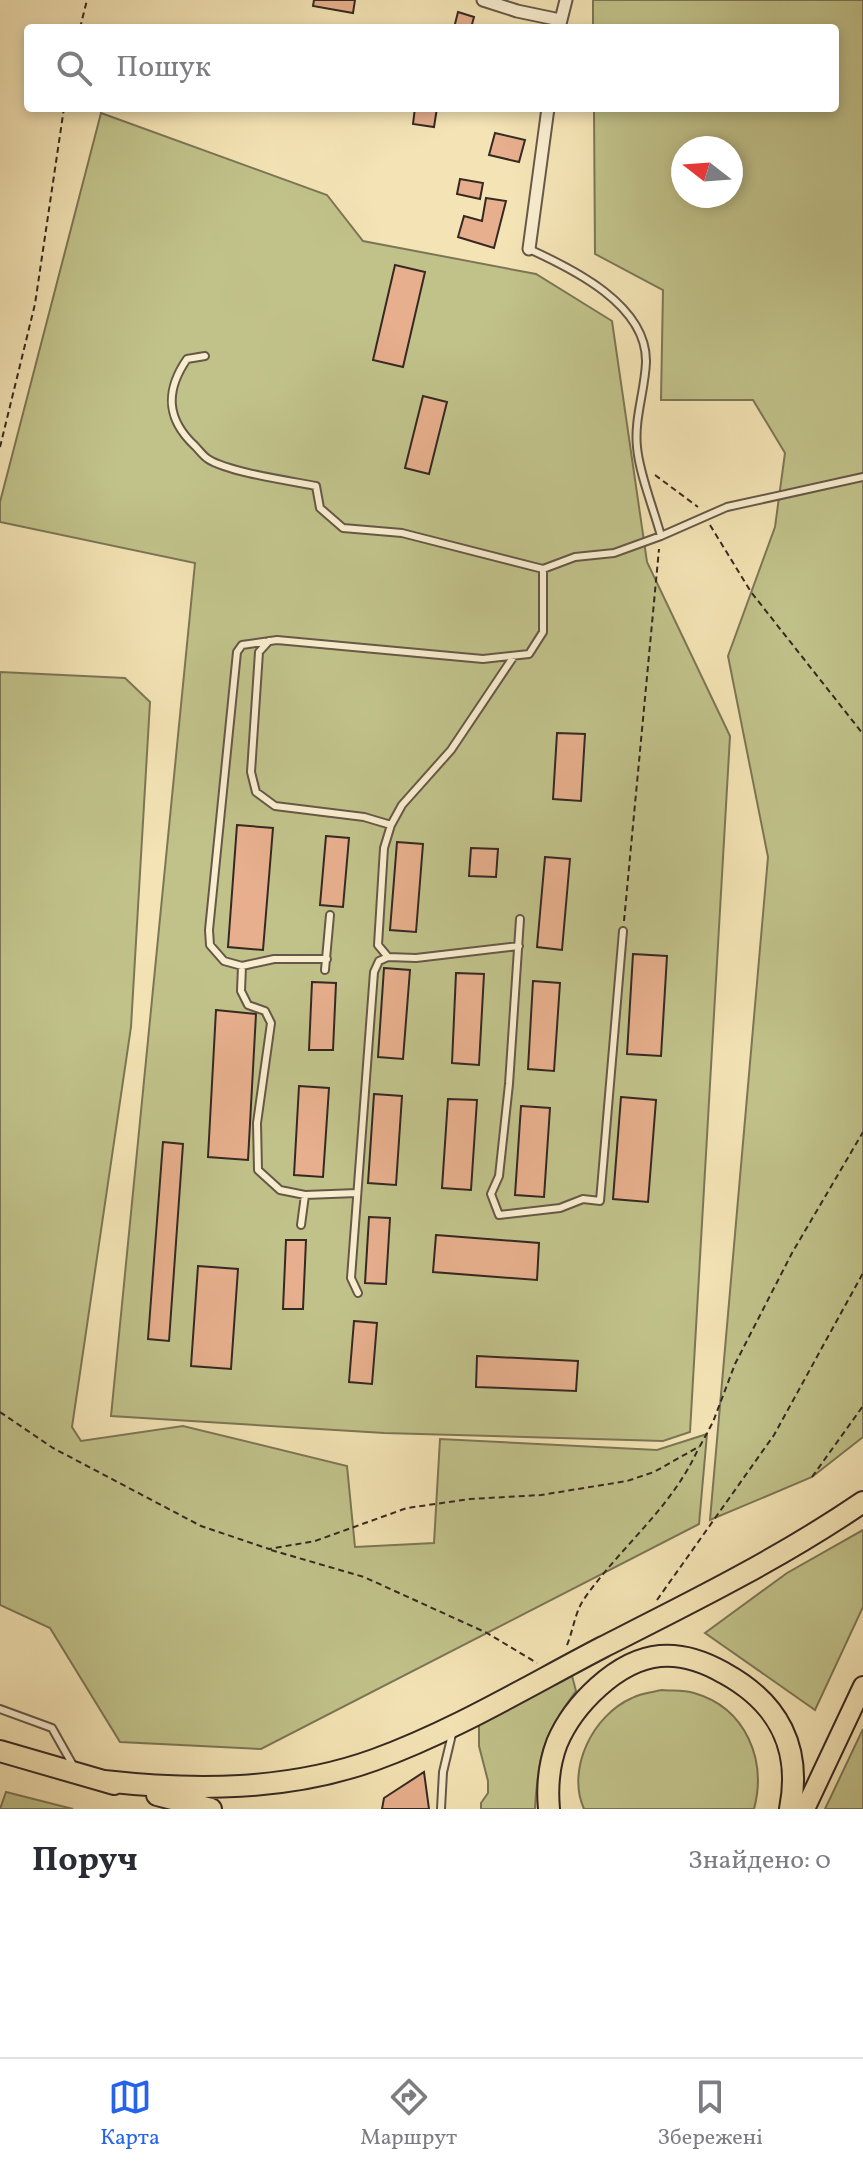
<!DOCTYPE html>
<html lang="uk">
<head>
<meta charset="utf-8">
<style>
  :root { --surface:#fff; --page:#f7f7f7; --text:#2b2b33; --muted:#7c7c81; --line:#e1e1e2; --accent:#2563eb }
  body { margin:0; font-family:Vollkorn,serif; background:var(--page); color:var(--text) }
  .compass { position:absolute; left:671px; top:136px; width:72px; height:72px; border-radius:50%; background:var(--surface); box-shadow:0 4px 12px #0003; rotate:287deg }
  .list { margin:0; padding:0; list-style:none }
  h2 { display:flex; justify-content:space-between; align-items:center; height:104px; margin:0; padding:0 32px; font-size:34px }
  h2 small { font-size:26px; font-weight:400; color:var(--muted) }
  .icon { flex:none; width:44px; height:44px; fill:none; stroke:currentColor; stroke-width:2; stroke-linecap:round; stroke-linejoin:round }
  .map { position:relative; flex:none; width:863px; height:1809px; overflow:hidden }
  .search { position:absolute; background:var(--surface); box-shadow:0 4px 12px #0003; left:24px; right:24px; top:24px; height:88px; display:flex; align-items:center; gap:20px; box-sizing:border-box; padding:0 28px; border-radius:8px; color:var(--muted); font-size:30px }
  .sheet { height:248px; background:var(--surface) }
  nav { display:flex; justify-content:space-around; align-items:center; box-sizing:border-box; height:112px; border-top:2px solid var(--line); background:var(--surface); font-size:22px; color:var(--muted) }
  nav a { display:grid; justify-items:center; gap:4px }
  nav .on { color:var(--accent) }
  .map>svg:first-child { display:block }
  .green { fill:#c1c28a; stroke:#7c7656; stroke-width:2; fill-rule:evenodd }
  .building { fill:#e7af8d; stroke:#362923; stroke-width:2 }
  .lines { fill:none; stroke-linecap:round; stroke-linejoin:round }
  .lane-casing { stroke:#665848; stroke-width:10 }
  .street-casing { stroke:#665848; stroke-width:15 }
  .primary-casing { stroke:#362923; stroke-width:22 }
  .highway-casing { stroke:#362923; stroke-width:24 }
  .path { stroke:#362923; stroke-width:2; stroke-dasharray:6 4; stroke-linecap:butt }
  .lane { stroke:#f8edcf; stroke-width:6 }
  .street { stroke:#f8edcf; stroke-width:11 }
  .primary { stroke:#f4e4b5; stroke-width:18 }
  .highway { stroke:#f4e4b5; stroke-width:20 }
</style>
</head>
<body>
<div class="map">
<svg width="863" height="1809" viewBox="0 0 863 1809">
  <rect width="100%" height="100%" fill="#f4e4b5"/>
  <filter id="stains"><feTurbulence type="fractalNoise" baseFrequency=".0025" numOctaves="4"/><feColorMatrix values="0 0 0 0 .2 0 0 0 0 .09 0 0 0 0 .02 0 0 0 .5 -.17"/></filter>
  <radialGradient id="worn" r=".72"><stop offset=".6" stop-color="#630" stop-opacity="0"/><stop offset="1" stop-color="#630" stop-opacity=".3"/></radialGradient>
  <path class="green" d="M593,0H863V1437L812,1477L710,1520L768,857L728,656L775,527L785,453L753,400H661L663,290L595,254L594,108H835V28H593ZM683,148H731V196H683Z
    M101,113L327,195L363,241L536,274L612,321L647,562L730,736L690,1432L663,1441L384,1433L111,1416L195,563L0,522V502Z
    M0,672L125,678L150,702L131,1027L72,1427L81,1441L183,1426L347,1466L355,1547L434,1543L440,1439L657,1450L707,1434L699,1524L261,1749L120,1742L50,1628L0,1605Z
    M863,1530V1607L815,1710L705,1633L787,1573Z
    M571,1672L576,1691C544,1734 538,1755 535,1809H481V1803L488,1793V1781L479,1746V1723Z
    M662,1690C672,1691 684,1690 694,1693C746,1708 767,1760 754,1809H584C566,1769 593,1715 632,1698C641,1693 653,1692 662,1690Z
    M863,1729V1809H825Z
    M6,1792L73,1809H0Z"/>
  <path class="building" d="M314,0H355L353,13L313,6Z
    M458,12L474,17L471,28H454Z
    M415,108H437L434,127L413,124Z
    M495,133L525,140L519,162L489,155Z
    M460,179L483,183L480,199L457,194Z
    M486,198L506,201L494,248L458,237L464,216L482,221Z
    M395,265L425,272L403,367L373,360Z
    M423,396L447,402L429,474L405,468Z
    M557,733L585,734L581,801L553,799Z
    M237,825L273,828L263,950L228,947Z
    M326,836L349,838L343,907L320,905Z
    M397,842L423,844L416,932L390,930Z
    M471,848L498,849L496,877L469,876Z
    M545,857L570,859L562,950L537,947Z
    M633,954L667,956L661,1056L627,1054Z
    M384,968L410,970L403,1059L378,1057Z
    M456,973L484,974L479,1065L452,1063Z
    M533,981L560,983L554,1071L528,1069Z
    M312,982L336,983L333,1050H309Z
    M216,1010L256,1014L248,1160L208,1157Z
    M299,1086L329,1088L323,1177L294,1175Z
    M374,1094L402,1096L396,1185L368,1183Z
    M621,1097L656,1100L648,1202L613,1199Z
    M448,1099L477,1100L471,1190L442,1188Z
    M521,1106L550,1108L544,1197L515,1195Z
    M163,1142L183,1144L169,1341L148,1339Z
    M369,1217L390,1218L386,1284L365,1283Z
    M436,1235L539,1243L537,1280L433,1272Z
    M286,1240H306L303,1309H283Z
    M198,1266L238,1269L231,1369L191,1366Z
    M354,1321L377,1323L372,1384L349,1382Z
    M477,1356L578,1361L576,1391L476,1387Z
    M424,1772L429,1809H382L384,1798Z"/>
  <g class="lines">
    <g class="lane-casing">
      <path id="lane" d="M529,249C573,269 647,305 646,362C645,390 634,419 637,447C639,473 654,510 661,536
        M205,356L187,359C165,391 166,419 195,446C199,450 203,456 208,459C228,472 290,481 316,486L320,508L343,528L402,533L543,569
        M269,641L259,652L251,772L256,792L275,806L364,817L391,825
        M520,919L509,1084L499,1176L491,1194L499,1215L560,1208L583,1199L600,1201L623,931
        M388,957L378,945L384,848L391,825L402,805L451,750L514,656
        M327,959H274L242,966L224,961L210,945L209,930L237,652L242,645L277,640L483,659L529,654L543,632V569L575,557L614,553L661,536L727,507L863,477
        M242,966L241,991L248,1005L265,1011L271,1023L257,1123L258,1170L280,1190L305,1195L357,1193
        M325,970L330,915
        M301,1225L305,1195
        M358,1293L351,1278L374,972L379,961L388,957L416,958L519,946
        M0,1709L52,1728L74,1767
        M441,1809L443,1772L453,1730"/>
    </g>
    <g class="street-casing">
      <path id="street" d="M483,0L517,11L560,20
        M559,28L566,0
        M529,249L548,108"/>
    </g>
    <g class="primary-casing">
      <path id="primary" d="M805,1809L863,1686"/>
    </g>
    <g class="highway-casing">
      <path id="highway" d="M0,1751L114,1784
        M104,1781C194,1791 288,1791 374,1760C454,1731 528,1686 603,1647C692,1602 781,1558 863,1502
        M157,1795L211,1809
        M549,1809C547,1787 549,1764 557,1743C573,1705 617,1660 660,1656C683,1654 705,1662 724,1673C779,1703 802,1748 790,1809"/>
    </g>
    <path class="path" d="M80,28L87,0
      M0,447L35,304L64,108
      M655,475L698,507
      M710,525L751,592L863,734
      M624,921L659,549
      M0,1412L53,1448L201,1526L269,1549L315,1541L407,1508L470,1499L541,1495L627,1481L654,1472L700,1446L713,1422L735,1364L792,1253L863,1132
      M812,1477L863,1406
      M271,1550L364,1577L487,1633L537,1663
      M657,1600L774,1435L863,1273
      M567,1645C573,1631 575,1612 584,1599C621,1546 673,1507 699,1447"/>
    <use href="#lane" class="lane"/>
    <use href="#street" class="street"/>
    <use href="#primary" class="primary"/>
    <use href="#highway" class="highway"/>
  </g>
  <rect width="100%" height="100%" filter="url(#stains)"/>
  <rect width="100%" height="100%" fill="url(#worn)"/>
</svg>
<svg class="compass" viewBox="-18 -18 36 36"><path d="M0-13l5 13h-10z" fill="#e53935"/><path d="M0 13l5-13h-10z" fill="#7c7c81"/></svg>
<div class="search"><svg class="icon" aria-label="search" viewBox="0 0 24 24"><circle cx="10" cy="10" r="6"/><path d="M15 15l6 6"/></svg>Пошук</div>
</div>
<section class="sheet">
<h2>Поруч<small>Знайдено: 0</small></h2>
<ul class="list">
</ul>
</section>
<nav>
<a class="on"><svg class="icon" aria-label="map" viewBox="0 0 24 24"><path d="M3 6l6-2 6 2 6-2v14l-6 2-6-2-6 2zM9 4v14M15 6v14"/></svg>Карта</a>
<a><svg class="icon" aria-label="directions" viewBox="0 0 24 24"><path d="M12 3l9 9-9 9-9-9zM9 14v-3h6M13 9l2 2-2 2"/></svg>Маршрут</a>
<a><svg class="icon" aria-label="saved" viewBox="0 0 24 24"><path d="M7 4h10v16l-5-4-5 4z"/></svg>Збережені</a>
</nav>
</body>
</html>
